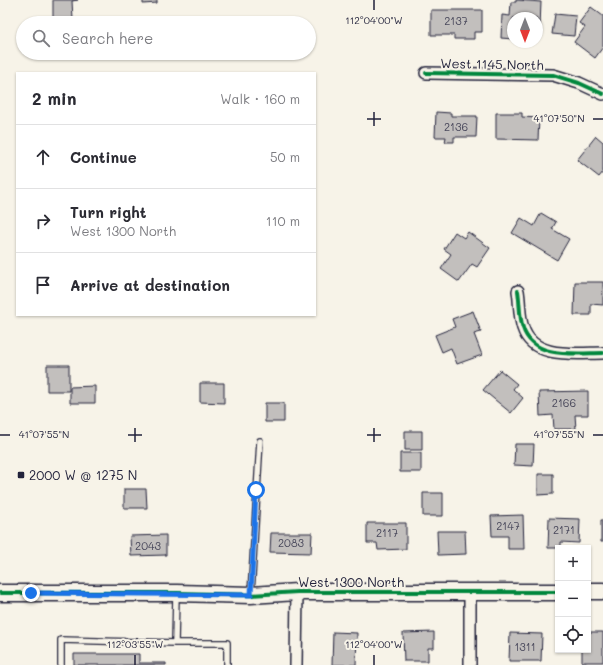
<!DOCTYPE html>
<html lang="en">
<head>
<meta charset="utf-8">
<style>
  :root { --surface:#fff; --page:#f7f7f7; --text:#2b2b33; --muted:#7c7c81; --line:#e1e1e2 }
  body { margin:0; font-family:Mali,sans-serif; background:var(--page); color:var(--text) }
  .controls { position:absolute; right:12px; bottom:12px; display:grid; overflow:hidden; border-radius:0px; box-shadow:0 1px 3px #0004 }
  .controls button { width:36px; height:36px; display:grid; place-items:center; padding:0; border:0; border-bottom:1px solid var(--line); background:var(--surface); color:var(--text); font:20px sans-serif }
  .compass { position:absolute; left:507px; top:12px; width:36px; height:36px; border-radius:50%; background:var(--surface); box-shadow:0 1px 3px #0004; rotate:180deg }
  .stop { position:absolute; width:12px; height:12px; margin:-9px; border:3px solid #1a73e8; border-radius:50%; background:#fff }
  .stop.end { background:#1a73e8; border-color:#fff; box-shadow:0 1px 4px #0008 }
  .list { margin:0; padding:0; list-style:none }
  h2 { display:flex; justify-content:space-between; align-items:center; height:52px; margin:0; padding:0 16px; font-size:17px }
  h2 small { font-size:13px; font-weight:400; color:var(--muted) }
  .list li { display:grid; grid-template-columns:26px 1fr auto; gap:12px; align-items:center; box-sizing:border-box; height:64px; padding:0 16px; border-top:1px solid var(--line) }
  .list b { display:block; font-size:15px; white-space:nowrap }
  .list p { margin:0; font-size:13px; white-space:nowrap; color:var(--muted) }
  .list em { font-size:13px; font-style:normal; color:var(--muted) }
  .icon { flex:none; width:22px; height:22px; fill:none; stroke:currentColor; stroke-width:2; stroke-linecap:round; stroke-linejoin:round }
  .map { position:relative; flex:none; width:603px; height:665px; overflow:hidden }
  .search { position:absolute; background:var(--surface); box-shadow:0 1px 3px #0004; left:16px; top:16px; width:300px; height:44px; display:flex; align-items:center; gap:10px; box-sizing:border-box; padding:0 14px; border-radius:22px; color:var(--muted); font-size:15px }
  .panel { position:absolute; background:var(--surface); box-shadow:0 1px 3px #0004; left:16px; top:72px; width:300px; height:244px; border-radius:0px }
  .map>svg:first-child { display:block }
  .building { fill:#c2bfbd; stroke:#22223b }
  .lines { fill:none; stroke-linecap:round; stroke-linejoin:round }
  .lane-casing { stroke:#22223b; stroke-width:8 }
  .street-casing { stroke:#22223b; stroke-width:14 }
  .secondary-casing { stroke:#22223b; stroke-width:19 }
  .lane { stroke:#f7f3e8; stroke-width:5.5 }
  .street { stroke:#f7f3e8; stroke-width:11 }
  .secondary { stroke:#f7f3e8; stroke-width:16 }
  .cycleway-casing { stroke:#f7f3e8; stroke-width:6 }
  .cycleway { stroke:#00873e; stroke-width:4 }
  .route { stroke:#1a73e8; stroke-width:5 }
  .ticks { fill:none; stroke:#22223b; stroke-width:1.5 }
  .poi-dot { fill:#22223b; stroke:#f7f3e8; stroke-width:1.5 }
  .labels { text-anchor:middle; stroke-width:4; stroke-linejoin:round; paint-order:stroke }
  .number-label { font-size:11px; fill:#4a495c }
  .street-label { font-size:13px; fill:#22223b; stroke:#f7f3e8 }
  .poi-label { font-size:13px; fill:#22223b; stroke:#f7f3e8; text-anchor:start }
  .ticks-label { font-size:10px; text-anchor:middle; fill:#22223b; stroke:#f7f3e8; stroke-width:4; stroke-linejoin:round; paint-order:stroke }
</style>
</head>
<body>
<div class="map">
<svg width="603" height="665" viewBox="0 0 603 665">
  <rect width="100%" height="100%" fill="#f7f3e8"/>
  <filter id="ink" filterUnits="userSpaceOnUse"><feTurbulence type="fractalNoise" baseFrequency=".025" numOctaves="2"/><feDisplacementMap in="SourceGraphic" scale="8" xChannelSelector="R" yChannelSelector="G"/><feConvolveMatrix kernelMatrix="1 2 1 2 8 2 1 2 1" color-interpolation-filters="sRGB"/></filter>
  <g filter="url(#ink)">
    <path class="building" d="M53,0H78L72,1L73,20H53Z
      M143,0H157V3L143,4Z
      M516,0L541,2L540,27L537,26V18H513V39L501,38L502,15L510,16L511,2H516Z
      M591,7L603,16V47L595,58L574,42L585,27L579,23Z
      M431,10H482V32H474V39H454V35H431Z
      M555,14L576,16L574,36L552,34Z
      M436,112L451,113V116H477L476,137H454V142H445L446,137H435Z
      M496,113H522V117L539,118L538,140L496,139Z
      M596,136L603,142V172L599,177L577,160Z
      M541,213L556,222L552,229L569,239L557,260L512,233L521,218L534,226Z
      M455,232L464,238L468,232L490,248L477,267L472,264L459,282L441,269L451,254L444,249Z
      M575,282H603V305L591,304V315H574Z
      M473,311L481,332L474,334L482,355L457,364L451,348L442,352L435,335L455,327L452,319Z
      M47,365H69V391H47Z
      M500,370L517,384L513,389L523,398L511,413L483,390Z
      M200,383H224V403L200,402Z
      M95,386V403H70V387Z
      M588,391V415H575L576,429H554L553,415L540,416L539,392Z
      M265,403H284V422H265Z
      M405,431H422V450H405Z
      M515,444H534L533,466L514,465Z
      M400,453H421V472H400Z
      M538,474H553V494L538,495Z
      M124,489H146L147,508H124Z
      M423,493H443V516H423Z
      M523,515L524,549H508V536H492L491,516Z
      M549,518L580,519L579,543L561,542V548H548Z
      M601,520H603V542H601Z
      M367,523H406V549L378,550L377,543H367Z
      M437,531H465L466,554L438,555Z
      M271,533H312L311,553L270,552Z
      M166,535V555L131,556L130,536Z
      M333,632L357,633L356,665H332Z
      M434,632V648H428V661H404L403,633Z
      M588,632H603V662H582V650H588Z
      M510,633L542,634L541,661H509Z
      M74,654H139V663H166V665H74Z"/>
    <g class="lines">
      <g class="lane-casing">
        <path id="lane" d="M251,594L260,441
          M176,595L175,643H227V665
          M61,665V640L175,643"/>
      </g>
      <g class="street-casing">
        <path id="street" d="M426,73L553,75L579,83L603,94
          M518,291C520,303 519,317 523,328C533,360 577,353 603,353
          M296,665L297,592
          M470,665V592"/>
      </g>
      <g class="secondary-casing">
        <path id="secondary" d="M588,591H603
          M0,593H177L251,595L297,592H558"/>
      </g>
      <use href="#lane" class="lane"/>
      <use href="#street" class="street"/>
      <use href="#secondary" class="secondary"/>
      <g class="cycleway-casing">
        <path id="cycleway" d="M426,73L553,75L579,83L603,94
          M518,291C520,303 519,317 523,328C533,360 577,353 603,353
          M0,593H177L251,595L297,592H558"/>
      </g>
      <use href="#cycleway" class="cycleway"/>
    </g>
  </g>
  <g class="lines" filter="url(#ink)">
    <path class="route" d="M31,593L251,595L256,490"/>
  </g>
  <path class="ticks" d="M374,0V10M374,112V126M367,119H381M593,119H603M135,428V442M374,428V442M0,435H10M128,435H142M367,435H381M593,435H603M135,655V665M374,655V665"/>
  <rect class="poi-dot" x="17" y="471" width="8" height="8" rx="2"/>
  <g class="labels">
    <g class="number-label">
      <text x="456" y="25">2137</text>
      <text x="456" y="131">2136</text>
      <text x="564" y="407">2166</text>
      <text x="508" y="530">2147</text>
      <text x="564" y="534">2171</text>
      <text x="387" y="537">2117</text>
      <text x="291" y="547">2083</text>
      <text x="148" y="550">2043</text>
      <text x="525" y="651">1311</text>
    </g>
    <g class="street-label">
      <text transform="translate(492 64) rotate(1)" y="5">West 1145 North</text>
      <text x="351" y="587">West 1300 North</text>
    </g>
    <g class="poi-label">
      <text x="29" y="480">2000 W @ 1275 N</text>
    </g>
  </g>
  <g class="ticks-label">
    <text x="374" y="24">112°04'00"W</text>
    <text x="559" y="122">41°07'50"N</text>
    <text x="559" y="438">41°07'55"N</text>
    <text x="44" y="438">41°07'55"N</text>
    <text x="135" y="648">112°03'55"W</text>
    <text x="374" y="648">112°04'00"W</text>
  </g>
</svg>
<div class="controls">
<button>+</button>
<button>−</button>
<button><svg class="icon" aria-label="locate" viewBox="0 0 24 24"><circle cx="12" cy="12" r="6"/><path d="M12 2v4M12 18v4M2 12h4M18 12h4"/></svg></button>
</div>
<svg class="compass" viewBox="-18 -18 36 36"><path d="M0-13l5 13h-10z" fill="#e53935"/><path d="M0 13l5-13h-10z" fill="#7c7c81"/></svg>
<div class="stop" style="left:256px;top:490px"></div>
<div class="stop end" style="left:31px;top:593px"></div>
<div class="search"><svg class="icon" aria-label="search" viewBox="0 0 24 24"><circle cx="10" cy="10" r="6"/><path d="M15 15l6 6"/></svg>Search here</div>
<section class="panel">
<h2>2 min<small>Walk · 160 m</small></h2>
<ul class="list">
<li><svg class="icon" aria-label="ahead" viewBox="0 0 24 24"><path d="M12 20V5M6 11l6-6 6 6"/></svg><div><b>Continue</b></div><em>50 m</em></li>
<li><svg class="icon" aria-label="right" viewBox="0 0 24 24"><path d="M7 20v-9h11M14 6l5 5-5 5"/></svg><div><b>Turn right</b><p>West 1300 North</p></div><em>110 m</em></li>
<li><svg class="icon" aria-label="arrive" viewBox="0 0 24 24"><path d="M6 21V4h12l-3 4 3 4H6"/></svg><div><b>Arrive at destination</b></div></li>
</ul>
</section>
</div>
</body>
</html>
